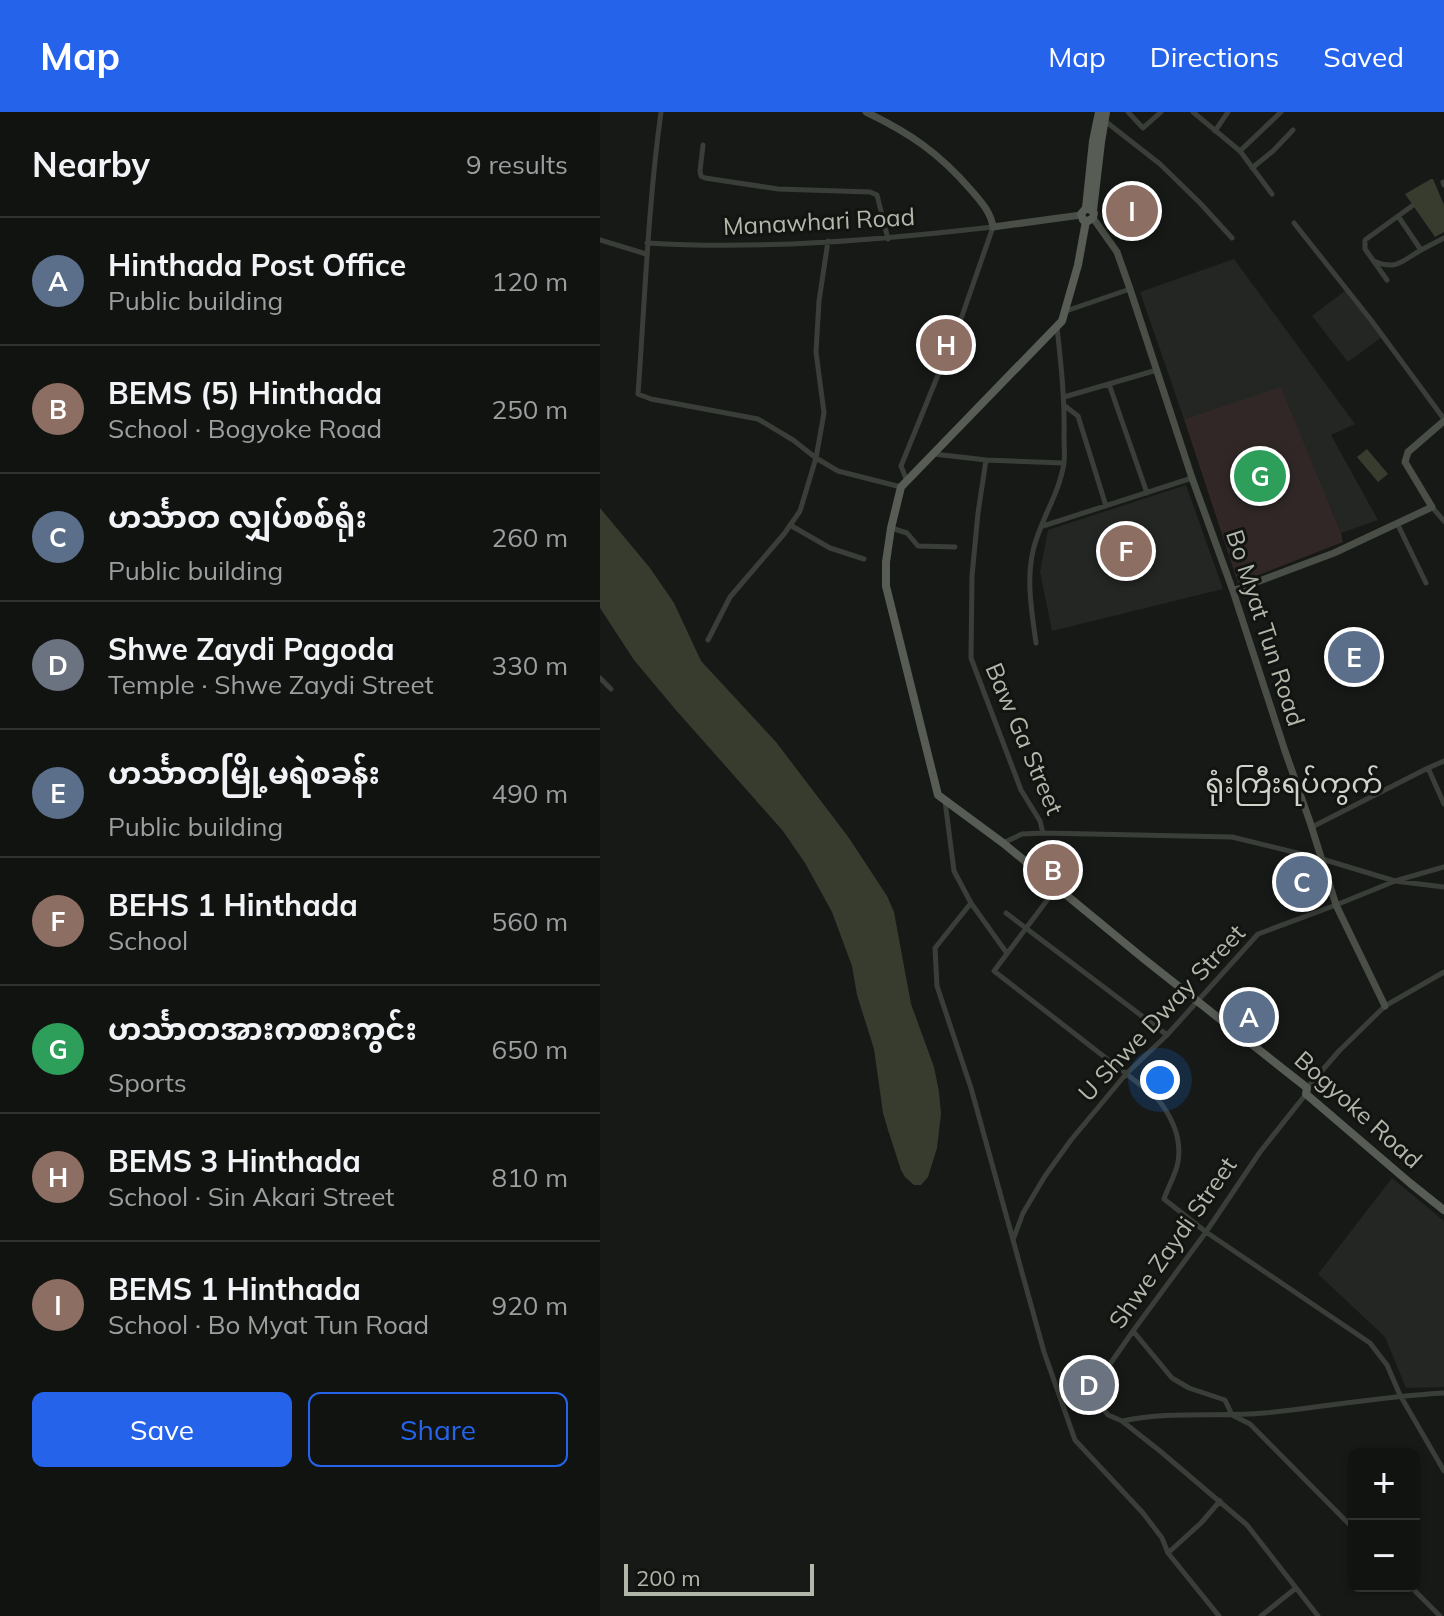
<!DOCTYPE html>
<html lang="en">
<head>
<meta charset="utf-8">
<style>
  :root { --surface:#111311; --page:#1a1c1a; --text:#f1f3f6; --muted:#9c9e9f; --line:#303231; --accent:#2563eb }
  body { margin:0; font-family:Mulish,"Noto Sans Myanmar",sans-serif; background:var(--page); color:var(--text) }
  .controls { position:absolute; right:24px; bottom:24px; display:grid; overflow:hidden; border-radius:12px; box-shadow:0 2px 6px #0004 }
  .controls button { width:72px; height:72px; display:grid; place-items:center; padding:0; border:0; border-bottom:2px solid var(--line); background:var(--surface); color:var(--text); font:40px sans-serif }
  .scale { position:absolute; left:24px; bottom:20px; width:190px; box-sizing:border-box; padding-left:8px; border:4px solid #b1b8aa; border-top:0; font-size:22px; line-height:28px; white-space:nowrap; color:#b1b8aa; -webkit-text-stroke:6px #121412; paint-order:stroke }
  .you { position:absolute; left:560px; top:968px; width:28px; height:28px; margin:-20px; border:6px solid #fff; border-radius:50%; background:#1a73e8; box-shadow:0 0 0 12px #1a73e833 }
  .badge { display:grid; place-items:center; width:52px; height:52px; border-radius:50%; background:var(--accent); color:#fff; font-size:26px; font-weight:700 }
  .pin { position:absolute; translate:-50% -50%; border:4px solid #fff; box-shadow:0 2px 8px #0006 }
  .list { margin:0; padding:0; list-style:none }
  h2 { display:flex; justify-content:space-between; align-items:center; height:104px; margin:0; padding:0 32px; font-size:34px }
  h2 small { font-size:26px; font-weight:400; color:var(--muted) }
  .list li { display:grid; grid-template-columns:52px 1fr auto; gap:24px; align-items:center; box-sizing:border-box; height:128px; padding:0 32px; border-top:2px solid var(--line) }
  .list b { display:block; font-size:30px; white-space:nowrap }
  .list p { margin:0; font-size:26px; white-space:nowrap; color:var(--muted) }
  .list em { font-size:26px; font-style:normal; color:var(--muted) }
  .actions { display:flex; gap:16px; padding:24px 32px }
  .actions a { flex:1; padding:18px 0; border:2px solid var(--accent); border-radius:12px; text-align:center; font-size:28px; color:var(--accent) }
  .actions .main { background:var(--accent); color:#fff }
  .map { position:relative; flex:none; width:844px; height:1504px; overflow:hidden }
  header { display:flex; align-items:center; gap:48px; box-sizing:border-box; height:112px; padding:0 40px; background:var(--accent); color:#fff }
  header strong { font-size:38px }
  nav { display:flex; gap:44px; margin-inline-start:auto; font-size:28px }
  main { display:flex }
  aside { flex:1; background:var(--surface) }
  .map>svg:first-child { display:block }
  .built { fill:#232623 }
  .green { fill:#312727 }
  .water { fill:#383c2e }
  .lines { fill:none; stroke-linecap:round; stroke-linejoin:round }
  .street { stroke:#3a3e38; stroke-width:5 }
  .secondary { stroke:#494e46; stroke-width:7 }
  .primary { stroke:#575c54; stroke-width:8 }
  .labels { text-anchor:middle; stroke-width:6; stroke-linejoin:round; paint-order:stroke }
  .street-label { font-size:24px; fill:#b1b8aa; stroke:#121412 }
  .quarter-label { font-size:28px; fill:#cfd4cb; stroke:#121412 }
</style>
</head>
<body>
<header>
<strong>Map</strong>
<nav><a>Map</a><a>Directions</a><a>Saved</a></nav>
</header>
<main>
<aside>
<h2>Nearby<small>9 results</small></h2>
<ul class="list">
<li><span class="badge" style="background:#5c6f8a">A</span><div><b>Hinthada Post Office</b><p>Public building</p></div><em>120 m</em></li>
<li><span class="badge" style="background:#8d6e63">B</span><div><b>BEMS (5) Hinthada</b><p>School · Bogyoke Road</p></div><em>250 m</em></li>
<li><span class="badge" style="background:#5c6f8a">C</span><div><b>ဟင်္သာတ လျှပ်စစ်ရုံး</b><p>Public building</p></div><em>260 m</em></li>
<li><span class="badge" style="background:#6b7280">D</span><div><b>Shwe Zaydi Pagoda</b><p>Temple · Shwe Zaydi Street</p></div><em>330 m</em></li>
<li><span class="badge" style="background:#5c6f8a">E</span><div><b>ဟင်္သာတမြို့မရဲစခန်း</b><p>Public building</p></div><em>490 m</em></li>
<li><span class="badge" style="background:#8d6e63">F</span><div><b>BEHS 1 Hinthada</b><p>School</p></div><em>560 m</em></li>
<li><span class="badge" style="background:#2e9e5b">G</span><div><b>ဟင်္သာတအားကစားကွင်း</b><p>Sports</p></div><em>650 m</em></li>
<li><span class="badge" style="background:#8d6e63">H</span><div><b>BEMS 3 Hinthada</b><p>School · Sin Akari Street</p></div><em>810 m</em></li>
<li><span class="badge" style="background:#8d6e63">I</span><div><b>BEMS 1 Hinthada</b><p>School · Bo Myat Tun Road</p></div><em>920 m</em></li>
</ul>
<div class="actions"><a class="main">Save</a><a>Share</a></div>
</aside>
<div class="map">
<svg width="844" height="1504" viewBox="0 0 844 1504">
  <rect width="100%" height="100%" fill="#171917"/>
  <path class="built" d="M634,147L755,312L731,323L778,408L741,421L681,276L584,307L540,180Z
    M746,178L782,225L748,250L712,204Z
    M586,373L623,477L452,519L440,460L448,418Z
    M792,1066L844,1109V1275L806,1276L785,1225L718,1162Z"/>
  <path class="green" d="M681,275L741,421L743,430L638,471L584,307Z"/>
  <path class="water" d="M831,67H833L844,93V120L835,125L805,82Z
    M767,337L788,362L778,370L757,345Z
    M0,396L50,456L74,491L101,549L176,630L249,726L287,784L294,800L311,892L334,955L339,980L341,1002L337,1036L328,1065L321,1073H314L305,1065L301,1058L288,1018L283,1001L274,937L257,883L252,854L232,800L205,751L183,719L75,597L34,548L0,496Z"/>
  <g class="lines">
    <path class="street" d="M61,0C48,94 45,187 38,282L51,287L158,307L193,328L216,346L238,359L301,375
      M528,0L543,16L561,0
      M593,0L640,39L672,82
      M505,9L560,52L600,91L632,126
      M615,19L628,0
      M103,33L100,59L101,64L105,66L178,77L270,80L277,83L288,127
      M640,39L681,0
      M652,56L673,39L693,18
      M843,70L844,73
      M694,111L771,208L844,307
      M0,128L46,142
      M47,131C162,138 278,128 393,115L362,204L301,354L307,369
      M821,138L844,126
      M774,149C796,159 802,149 821,138L798,104
      M787,168L765,137V128L812,94
      M466,199L530,177
      M509,272L547,381
      M464,285L557,258
      M465,294L478,304L506,394
      M334,342L386,348L464,351
      M386,348L378,401L372,464L371,546L421,678L440,709L443,721
      M832,395L844,409
      M797,411L826,471
      M190,413L230,436L264,447
      M443,414L592,366
      M291,416L307,421L318,434L355,435
      M108,528L130,485L184,422L200,399L216,346L224,301L216,240L219,189L228,129
      M436,531C432,501 426,469 433,439C440,408 459,383 464,351C465,343 464,334 464,326C465,288 461,252 457,215
      M0,566L11,577
      M828,656L844,649
      M345,689L354,759L371,791L406,840
      M712,715L828,656L844,692
      M403,731L422,722L443,721L632,725L722,747L795,769L844,775
      M457,775L394,859L556,985C571,1003 582,1026 578,1050C576,1062 568,1075 564,1087L606,1120L770,1231L787,1253L800,1283L844,1359
      M371,791L335,836L337,874L371,976L444,1240L475,1328L543,1401L562,1426L568,1441L619,1504
      M406,801L567,923
      M707,976L739,939L785,894L844,860
      M706,982L660,1040L606,1120L533,1219L499,1268L498,1290L508,1303L522,1309L560,1339L647,1413L718,1504
      M413,1128L423,1101L445,1064L471,1028L526,962L567,923L658,822L736,793L795,769L844,755
      M533,1219L572,1266L589,1276L625,1288L632,1303L650,1312L754,1417
      M523,1309C569,1299 618,1305 665,1301C725,1295 784,1284 844,1281
      M568,1441L601,1411L620,1389
      M810,1474L840,1504
      M661,1504L696,1476"/>
    <path class="secondary" d="M266,0C310,21 339,41 371,78C381,90 391,100 393,115L481,103
      M493,106L517,140L530,177L592,366L633,479L685,639L710,710L736,793L785,894
      M633,479L734,441L832,395L805,350L808,340L844,309"/>
    <path class="primary" d="M486,96L491,98L494,101L493,106L488,109L483,108L481,102L486,96L493,29L499,0
      M493,99L501,30L506,0
      M486,109L478,153L462,209L301,375L291,416L286,450V474L338,683L403,731L544,847L706,975L707,976L706,982L810,1071L844,1098"/>
  </g>
  <g class="labels">
    <g class="street-label">
      <text transform="translate(219 110) rotate(-3)" y="8">Manawhari Road</text>
      <text transform="translate(665 516) rotate(72)" y="8">Bo Myat Tun Road</text>
      <text transform="translate(424 627) rotate(67)" y="8">Baw Ga Street</text>
      <text transform="translate(562 901) rotate(-47)" y="8">U Shwe Dway Street</text>
      <text transform="translate(758 998) rotate(42)" y="8">Bogyoke Road</text>
      <text transform="translate(573 1131) rotate(-55)" y="8">Shwe Zaydi Street</text>
    </g>
    <g class="quarter-label">
      <text x="694" y="681">ရုံးကြီးရပ်ကွက်</text>
    </g>
  </g>
</svg>
<div class="controls">
<button>+</button>
<button>−</button>
</div>
<div class="scale">200 m</div>
<div class="you"></div>
<div class="pin badge" style="left:649px;top:905px;background:#5c6f8a">A</div>
<div class="pin badge" style="left:453px;top:758px;background:#8d6e63">B</div>
<div class="pin badge" style="left:702px;top:770px;background:#5c6f8a">C</div>
<div class="pin badge" style="left:489px;top:1273px;background:#6b7280">D</div>
<div class="pin badge" style="left:754px;top:545px;background:#5c6f8a">E</div>
<div class="pin badge" style="left:526px;top:439px;background:#8d6e63">F</div>
<div class="pin badge" style="left:660px;top:364px;background:#2e9e5b">G</div>
<div class="pin badge" style="left:346px;top:233px;background:#8d6e63">H</div>
<div class="pin badge" style="left:532px;top:99px;background:#8d6e63">I</div>
</div>
</main>
</body>
</html>
